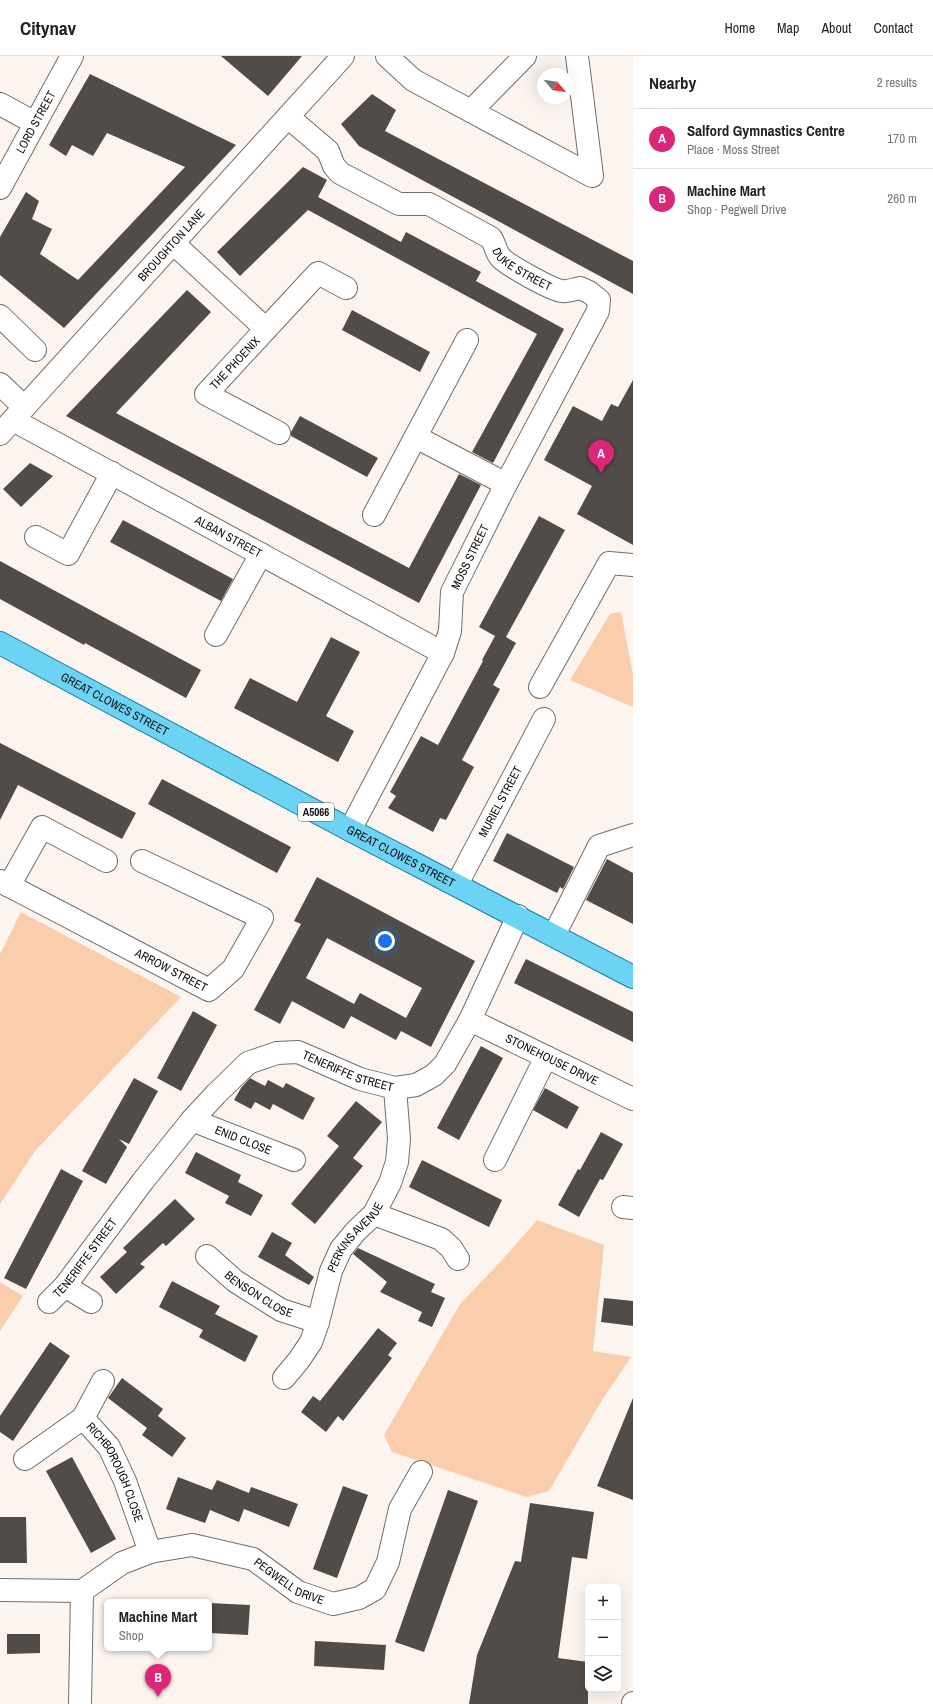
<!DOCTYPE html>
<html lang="en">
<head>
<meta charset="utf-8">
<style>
  :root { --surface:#fff; --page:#f6f6f6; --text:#222; --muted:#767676; --line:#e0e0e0; --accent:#db2777 }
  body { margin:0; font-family:"Archivo Narrow",sans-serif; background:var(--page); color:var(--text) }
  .controls { position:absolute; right:12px; bottom:12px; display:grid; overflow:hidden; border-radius:6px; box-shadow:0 4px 16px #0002 }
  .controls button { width:36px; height:36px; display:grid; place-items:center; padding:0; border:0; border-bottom:1px solid var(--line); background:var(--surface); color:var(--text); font:20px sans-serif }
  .compass { position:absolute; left:537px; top:12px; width:36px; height:36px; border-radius:50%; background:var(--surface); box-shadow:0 4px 16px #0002; rotate:119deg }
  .you { position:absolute; left:385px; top:885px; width:14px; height:14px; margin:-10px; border:3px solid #fff; border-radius:50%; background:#1a73e8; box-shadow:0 0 0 6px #1a73e833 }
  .badge { display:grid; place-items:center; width:26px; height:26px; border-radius:50%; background:var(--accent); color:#fff; font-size:13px; font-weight:700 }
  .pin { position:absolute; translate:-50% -33px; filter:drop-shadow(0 1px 2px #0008) }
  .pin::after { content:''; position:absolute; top:21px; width:14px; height:12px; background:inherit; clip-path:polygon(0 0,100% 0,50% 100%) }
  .popup { position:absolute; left:104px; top:1543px; width:108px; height:52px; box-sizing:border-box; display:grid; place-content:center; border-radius:6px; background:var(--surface); filter:drop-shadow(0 1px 3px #0005); font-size:13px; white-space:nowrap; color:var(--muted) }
  .popup b { font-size:15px; color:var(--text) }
  .popup::after { content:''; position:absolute; left:50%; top:100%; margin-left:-8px; border:8px solid transparent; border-top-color:var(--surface) }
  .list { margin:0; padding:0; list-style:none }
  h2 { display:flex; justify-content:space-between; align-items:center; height:52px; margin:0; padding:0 16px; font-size:17px }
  h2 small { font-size:13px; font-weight:400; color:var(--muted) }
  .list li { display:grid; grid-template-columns:26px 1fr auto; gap:12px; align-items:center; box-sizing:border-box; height:60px; padding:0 16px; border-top:1px solid var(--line) }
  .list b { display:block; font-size:15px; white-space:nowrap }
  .list p { margin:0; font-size:13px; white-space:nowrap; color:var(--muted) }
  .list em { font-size:13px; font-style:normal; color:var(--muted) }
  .icon { flex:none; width:22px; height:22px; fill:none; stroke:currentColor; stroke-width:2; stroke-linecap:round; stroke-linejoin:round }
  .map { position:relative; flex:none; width:633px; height:1648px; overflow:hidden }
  header { display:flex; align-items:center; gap:24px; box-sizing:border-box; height:56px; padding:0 20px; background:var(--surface); border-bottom:1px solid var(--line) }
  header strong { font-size:19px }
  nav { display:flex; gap:22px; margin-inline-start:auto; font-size:14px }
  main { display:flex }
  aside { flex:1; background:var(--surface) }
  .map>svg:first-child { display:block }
  .green { fill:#facdac }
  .building { fill:#514c48; fill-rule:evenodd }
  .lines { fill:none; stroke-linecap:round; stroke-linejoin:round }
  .minor-casing { stroke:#746e6a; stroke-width:24 }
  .major-casing { stroke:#0e7ca0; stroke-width:24 }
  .minor { stroke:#fff; stroke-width:22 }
  .major { stroke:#6dd3f5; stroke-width:22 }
  .labels { text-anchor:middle; stroke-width:4; stroke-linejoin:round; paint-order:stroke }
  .shield { fill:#fff; stroke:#585756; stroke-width:1 }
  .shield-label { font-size:11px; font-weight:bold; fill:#110f0d }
  .street-label { font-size:12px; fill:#110f0d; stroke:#fff }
</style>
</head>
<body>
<header>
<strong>Citynav</strong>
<nav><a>Home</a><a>Map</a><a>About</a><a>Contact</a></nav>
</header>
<main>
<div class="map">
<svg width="633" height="1648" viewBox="0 0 633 1648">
  <rect width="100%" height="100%" fill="#fbf4ef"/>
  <path class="green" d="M621,556L633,619V651L570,624L610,558Z
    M21,856L181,941L35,1095L0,1148V898Z
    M537,1164L604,1189L593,1295L631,1301L602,1344L549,1435L527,1441L392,1396L384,1379L460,1248L504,1202Z
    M0,1226L23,1240L0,1275Z"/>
  <path class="building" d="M221,0H302L268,40Z
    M90,18L236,89L64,272L0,219V181L26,136L39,145L32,163L52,173L40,198L78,224L185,111L107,77L93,100L72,89L66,100L49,89Z
    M372,38L396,54L385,75L633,205V238L359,90L341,68Z
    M303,111L327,124L318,141L401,186L406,176L481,216L476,225L564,273L493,407L472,396L537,278L308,154L240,220L217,196Z
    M187,234L211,256L116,357L409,512L459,418L481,429L419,547L66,360Z
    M352,254L430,296L420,316L342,274Z
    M633,324V489L577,458L592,430L544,404L573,350L602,365L611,348L618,351Z
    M300,360L378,402L367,421L291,380V376Z
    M30,407L53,420L21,451L3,433Z
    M539,460L565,474L506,581L516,587L493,629L500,633L462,704L474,711L446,764L440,762L433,776L388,752L396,740L390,736L421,680L438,689L483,605L482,604L495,580L479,571Z
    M123,464L233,523L221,545L110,486Z
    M0,505L201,614L186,642L85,587L84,589L0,543Z
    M331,581L360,596L326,660L354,675L338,706L234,652L250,622L297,646Z
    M0,687L136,757L122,783L18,729L0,764Z
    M162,723L291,791L277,817L148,748Z
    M507,777L574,811L563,833L560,831L557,837L493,805Z
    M607,803L633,817V868L586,844Z
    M317,821L475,905L431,991L401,975L396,984L351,960L344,973L292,945L280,968L254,954L301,868L294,865ZM327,882L422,932L406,962L360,937L354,948L306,922Z
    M526,903L633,956V986L514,927Z
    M193,955L217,969L181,1035L157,1022Z
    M481,990L503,1002L459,1084L437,1072Z
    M134,1022L158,1035L129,1088L119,1083L127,1091L106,1128L82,1115Z
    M250,1022L265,1030L268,1024L283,1032L286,1027L315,1042L303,1064L273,1048L270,1054L255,1046L251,1053L234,1044L241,1032Z
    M545,1032L579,1051L567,1073L533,1054Z
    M356,1045L382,1066L353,1102L363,1110L315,1168L291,1148L339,1090L327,1080Z
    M601,1076L623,1088L603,1124L600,1123L579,1161L558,1149L578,1113L580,1114Z
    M196,1096L241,1119L238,1126L263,1139L251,1160L225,1147L229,1140L185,1117Z
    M422,1104L502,1144L489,1171L409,1131Z
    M61,1113L83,1125L26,1233L4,1222Z
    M175,1143L195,1163L166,1190L163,1187L140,1208L145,1211L116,1238L100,1221L127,1196L123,1192Z
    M272,1176L292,1187L285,1199L314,1221L309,1229L258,1201Z
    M358,1192L435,1228L431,1236L445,1242L432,1271L418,1265L422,1256L380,1236L387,1226L353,1198Z
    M172,1225L220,1250L215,1258L258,1280L245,1306L199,1281L203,1274L159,1251Z
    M604,1242L633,1245V1270L601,1266Z
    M378,1272L397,1287L388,1299L392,1302L343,1365L338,1360L326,1376L301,1356L313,1340L320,1345Z
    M50,1286L70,1300L13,1385L0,1376V1360Z
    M122,1322L163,1353L158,1360L186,1382L172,1401L142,1379L147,1372L108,1342Z
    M633,1342V1444L597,1430Z
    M72,1401L116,1483L91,1497L46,1415Z
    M178,1421L212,1434L217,1424L249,1437L251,1431L298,1448L289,1471L244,1453L239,1466L210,1454L205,1467L166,1453Z
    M343,1430L368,1439L337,1522L313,1513Z
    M448,1434L478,1445L424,1596L395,1586Z
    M530,1447L594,1456L587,1503L572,1501L558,1602L588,1606V1648H469L477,1599L515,1505L521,1506Z
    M0,1461H26L27,1507H0Z
    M209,1547L250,1549L248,1579L209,1577Z
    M7,1578H40V1597L7,1598Z
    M315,1585L386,1589L384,1614L314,1610Z"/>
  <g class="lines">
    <g class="minor-casing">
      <g id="minor">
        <path d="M387,0L413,24L592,120L577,0"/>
        <path d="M0,48L35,67"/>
        <path d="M471,55L525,0"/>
        <path id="s1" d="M288,61L328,95L334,110L340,117L399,148H429L491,182C495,188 496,196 500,201C507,209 552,234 562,235C568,236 574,233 580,232L589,236L599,244L598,255L506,428L452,536L450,575L443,597L350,774"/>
        <path id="s2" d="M0,132L72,0"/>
        <path d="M173,187L266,273L206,338L279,377"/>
        <path d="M0,260L35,294"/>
        <path d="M266,273L318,217L346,232"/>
        <path d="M0,328L24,351"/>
        <path id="s3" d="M13,364L443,597"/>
        <path id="s4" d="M0,378L343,0"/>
        <path d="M416,381L506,428"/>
        <path d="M374,459L467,284"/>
        <path d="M36,481L68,498L112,417"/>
        <path d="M216,579L261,498"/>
        <path d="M540,631L609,507L633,509"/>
        <path id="s5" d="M0,825L209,934L233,913L262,862L142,805"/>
        <path id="s6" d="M457,828L544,663"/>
        <path d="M9,830L42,771L106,805"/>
        <path d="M554,879L599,790L633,779"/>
        <path id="s7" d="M470,964L633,1043"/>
        <path id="s8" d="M192,1064L294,1104"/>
        <path d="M495,1104L546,1001"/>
        <path d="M623,1151L633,1152"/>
        <path d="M374,1158L441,1183L451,1192L458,1203"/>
        <path id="s9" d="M207,1200L235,1225L281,1254L318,1266"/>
        <path d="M65,1230L91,1246"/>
        <path id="s10" d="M49,1246L65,1230L143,1125L192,1064L216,1038L248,1007L277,997L298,996L360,1023L395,1032L416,1029L434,1019L445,1008L470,964L518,860"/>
        <path id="s11" d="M284,1322L299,1304L311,1286L318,1266L331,1215L341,1193L356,1175L374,1158L390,1127L397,1106L399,1083L395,1032"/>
        <path d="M83,1362L103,1325"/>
        <path id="s12" d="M25,1403L83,1362L109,1391L125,1425L150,1496"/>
        <path d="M0,1534L82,1535"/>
        <path id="s13" d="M80,1648L82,1535L122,1507L150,1496L192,1489L253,1503L298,1536L333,1548L359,1542L375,1533L388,1506L400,1453L421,1416"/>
        <path d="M633,1648V1647"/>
      </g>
    </g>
    <g class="major-casing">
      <g id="major">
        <path id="s14" d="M0,587L350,774L633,921"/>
      </g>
    </g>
    <use href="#minor" class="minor"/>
    <use href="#major" class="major"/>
  </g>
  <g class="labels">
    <rect class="shield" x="298" y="747" width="36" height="18" rx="3"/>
    <g class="shield-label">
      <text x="316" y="760">A5066</text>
    </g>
    <g class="street-label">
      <text dy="4" stroke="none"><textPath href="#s2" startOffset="75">LORD STREET</textPath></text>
      <text dy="4" stroke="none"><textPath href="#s4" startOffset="255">BROUGHTON LANE</textPath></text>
      <text dy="4" stroke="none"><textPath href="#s1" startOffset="291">DUKE STREET</textPath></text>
      <text transform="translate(235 307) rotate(-47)" y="4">THE PHOENIX</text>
      <text dy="4" stroke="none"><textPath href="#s3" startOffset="245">ALBAN STREET</textPath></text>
      <text transform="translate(470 501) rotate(-64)" y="4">MOSS STREET</text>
      <text dy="4" stroke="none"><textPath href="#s14" startOffset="130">GREAT CLOWES STREET</textPath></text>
      <text dy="4" stroke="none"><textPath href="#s6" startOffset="93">MURIEL STREET</textPath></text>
      <text dy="4" stroke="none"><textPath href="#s14" startOffset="454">GREAT CLOWES STREET</textPath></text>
      <text dy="4" stroke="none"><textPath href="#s5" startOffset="193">ARROW STREET</textPath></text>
      <text dy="4" stroke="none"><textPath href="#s7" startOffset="91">STONEHOUSE DRIVE</textPath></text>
      <text dy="4" stroke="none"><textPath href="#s10" startOffset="417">TENERIFFE STREET</textPath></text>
      <text dy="4" stroke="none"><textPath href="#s8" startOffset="55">ENID CLOSE</textPath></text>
      <text dy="4" stroke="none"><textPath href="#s11" startOffset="161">PERKINS AVENUE</textPath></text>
      <text dy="4" stroke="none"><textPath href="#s10" startOffset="57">TENERIFFE STREET</textPath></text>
      <text dy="4" stroke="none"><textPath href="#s9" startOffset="65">BENSON CLOSE</textPath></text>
      <text dy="4" stroke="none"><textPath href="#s12" startOffset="135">RICHBOROUGH CLOSE</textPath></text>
      <text dy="4" stroke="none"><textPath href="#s13" startOffset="340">PEGWELL DRIVE</textPath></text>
    </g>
  </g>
</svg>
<div class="controls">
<button>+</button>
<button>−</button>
<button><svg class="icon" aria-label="layers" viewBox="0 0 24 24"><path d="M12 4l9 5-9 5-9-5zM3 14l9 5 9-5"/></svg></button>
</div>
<svg class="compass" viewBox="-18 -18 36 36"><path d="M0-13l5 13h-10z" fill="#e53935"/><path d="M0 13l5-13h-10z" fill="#767676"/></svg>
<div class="you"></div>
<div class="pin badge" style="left:601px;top:417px">A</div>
<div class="pin badge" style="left:158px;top:1641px">B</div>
<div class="popup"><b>Machine Mart</b>Shop</div>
</div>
<aside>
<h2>Nearby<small>2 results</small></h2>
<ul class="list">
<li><span class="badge">A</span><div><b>Salford Gymnastics Centre</b><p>Place · Moss Street</p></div><em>170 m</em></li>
<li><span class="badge">B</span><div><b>Machine Mart</b><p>Shop · Pegwell Drive</p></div><em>260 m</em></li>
</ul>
</aside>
</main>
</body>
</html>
